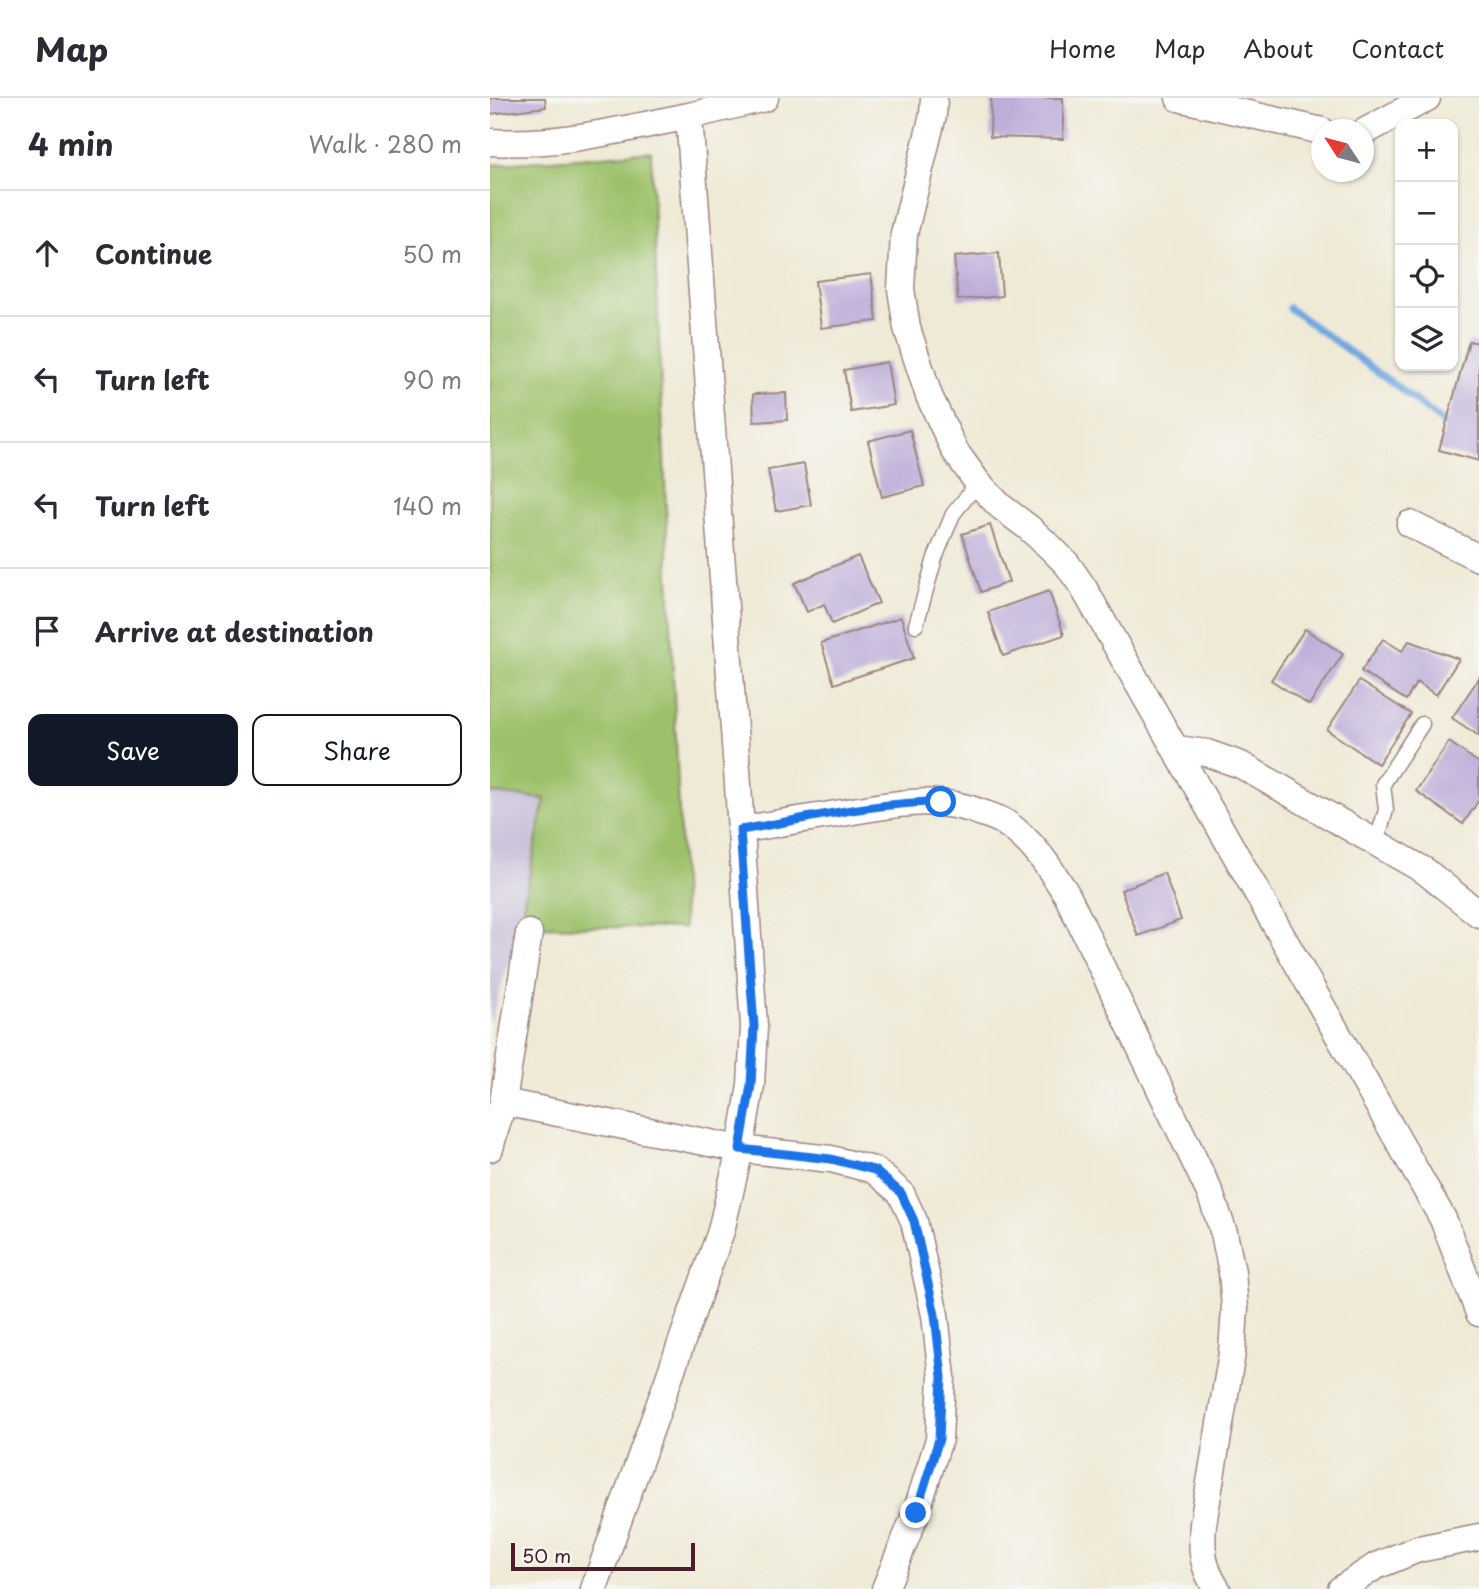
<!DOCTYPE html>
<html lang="en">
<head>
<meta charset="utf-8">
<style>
  :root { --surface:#fff; --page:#f2f2f3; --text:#2b2b33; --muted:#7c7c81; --line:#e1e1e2; --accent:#111827 }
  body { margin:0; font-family:"Playpen Sans",sans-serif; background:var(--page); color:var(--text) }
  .controls { position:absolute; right:21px; top:21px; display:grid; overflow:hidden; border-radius:14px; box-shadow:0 2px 5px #0004 }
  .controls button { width:63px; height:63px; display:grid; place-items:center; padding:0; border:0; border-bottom:2px solid var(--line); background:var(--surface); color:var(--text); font:35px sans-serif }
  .compass { position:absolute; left:821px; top:21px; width:63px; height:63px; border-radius:50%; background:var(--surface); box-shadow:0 2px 5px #0004; rotate:306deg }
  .scale { position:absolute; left:21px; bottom:18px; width:184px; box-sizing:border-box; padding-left:7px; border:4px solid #4a1f2b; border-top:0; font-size:19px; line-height:24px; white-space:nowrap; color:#4a1f2b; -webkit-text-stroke:5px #f6f6f2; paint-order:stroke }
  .stop { position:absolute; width:21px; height:21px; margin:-16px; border:5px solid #1a73e8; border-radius:50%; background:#fff }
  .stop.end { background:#1a73e8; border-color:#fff; box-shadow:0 2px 7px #0008 }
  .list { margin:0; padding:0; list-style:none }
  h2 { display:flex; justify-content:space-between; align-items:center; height:91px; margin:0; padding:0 28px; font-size:30px }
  h2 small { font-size:23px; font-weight:400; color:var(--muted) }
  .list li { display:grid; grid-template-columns:46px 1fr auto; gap:21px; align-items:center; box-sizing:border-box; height:126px; padding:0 28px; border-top:2px solid var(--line) }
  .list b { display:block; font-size:26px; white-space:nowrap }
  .list em { font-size:23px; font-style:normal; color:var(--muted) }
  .actions { display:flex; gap:14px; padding:21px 28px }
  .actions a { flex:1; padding:16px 0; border:2px solid var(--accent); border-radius:14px; text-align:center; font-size:24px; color:var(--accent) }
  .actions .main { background:var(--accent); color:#fff }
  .icon { flex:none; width:38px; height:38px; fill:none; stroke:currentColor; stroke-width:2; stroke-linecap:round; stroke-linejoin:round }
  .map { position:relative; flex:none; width:989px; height:1491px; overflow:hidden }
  header { display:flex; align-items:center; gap:42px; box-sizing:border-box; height:98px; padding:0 35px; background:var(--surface); border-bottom:2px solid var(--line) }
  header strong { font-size:33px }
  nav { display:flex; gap:38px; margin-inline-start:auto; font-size:24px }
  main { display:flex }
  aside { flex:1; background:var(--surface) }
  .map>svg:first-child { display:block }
  .industrial { fill:#c8bfd8 }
  .green { fill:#9dc16b; stroke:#74704b; stroke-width:2 }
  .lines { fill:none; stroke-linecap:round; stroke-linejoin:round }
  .stream { stroke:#71a8df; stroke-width:7 }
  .building { fill:#bdaed9 }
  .service-casing { stroke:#9c8480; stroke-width:17 }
  .minor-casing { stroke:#9c8480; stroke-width:29 }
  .service { stroke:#fff; stroke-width:14 }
  .minor { stroke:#fff; stroke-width:26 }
  .route { stroke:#1a73e8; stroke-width:9 }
</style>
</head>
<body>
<header>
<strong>Map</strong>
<nav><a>Home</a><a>Map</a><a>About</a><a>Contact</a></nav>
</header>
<main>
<aside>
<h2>4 min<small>Walk · 280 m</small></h2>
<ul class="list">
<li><svg class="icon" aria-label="ahead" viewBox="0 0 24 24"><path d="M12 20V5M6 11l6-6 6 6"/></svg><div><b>Continue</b></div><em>50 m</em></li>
<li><svg class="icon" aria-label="left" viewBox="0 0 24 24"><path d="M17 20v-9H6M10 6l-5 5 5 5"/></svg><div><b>Turn left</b></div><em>90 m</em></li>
<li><svg class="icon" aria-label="left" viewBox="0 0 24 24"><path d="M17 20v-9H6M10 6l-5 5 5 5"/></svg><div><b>Turn left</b></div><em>140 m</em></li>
<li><svg class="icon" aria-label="arrive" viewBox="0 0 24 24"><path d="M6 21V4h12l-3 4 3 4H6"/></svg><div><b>Arrive at destination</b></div></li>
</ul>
<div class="actions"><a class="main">Save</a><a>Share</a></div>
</aside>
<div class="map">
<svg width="989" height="1491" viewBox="0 0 989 1491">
  <rect width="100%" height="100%" fill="#f6f6f2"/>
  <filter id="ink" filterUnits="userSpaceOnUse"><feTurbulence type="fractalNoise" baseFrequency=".0143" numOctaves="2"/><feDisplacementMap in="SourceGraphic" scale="14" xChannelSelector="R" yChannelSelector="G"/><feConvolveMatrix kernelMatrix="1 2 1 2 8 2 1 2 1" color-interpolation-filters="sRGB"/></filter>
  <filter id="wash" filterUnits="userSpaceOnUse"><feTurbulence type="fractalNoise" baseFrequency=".00686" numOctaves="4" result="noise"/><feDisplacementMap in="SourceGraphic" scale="28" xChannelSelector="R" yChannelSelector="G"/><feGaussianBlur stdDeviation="1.57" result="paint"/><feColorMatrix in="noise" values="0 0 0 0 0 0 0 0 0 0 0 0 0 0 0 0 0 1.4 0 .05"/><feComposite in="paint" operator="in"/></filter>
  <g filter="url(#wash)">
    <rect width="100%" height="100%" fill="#efead6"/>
    <path class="industrial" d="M0,695L55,701L29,828L0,927Z"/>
    <path class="green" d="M161,54L194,830L29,828L55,701L0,695V67Z"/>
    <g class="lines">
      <path class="stream" d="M799,210L904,286L961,331"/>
    </g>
    <g id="blocks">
      <path class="building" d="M0,0H55L56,9L0,16Z
        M501,0H573V41L500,39Z
        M509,155L512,198L468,202L464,159Z
        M381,176L387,223L331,230L325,183Z
        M979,243L989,245V363L949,352Z
        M397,264L404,307L361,314L354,272Z
        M296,295L297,322L264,324L263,296Z
        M420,332L434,388L392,399L378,343Z
        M314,366L321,407L286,413L278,372Z
        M500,427L519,484L491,494L472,436Z
        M368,458L389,505L342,526L334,506L317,514L304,485Z
        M559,493L574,537L513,558L498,514Z
        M411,519L424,560L344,586L331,545Z
        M815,531L853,556L819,607L781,582Z
        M893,541L912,553L919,543L969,561L946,597L927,584L916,602L871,573Z
        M989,580V638L962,620Z
        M869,583L921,616L888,666L837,632Z
        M959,644L989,665V702L973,726L926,693Z
        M674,775L691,822L648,838L631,792Z"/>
    </g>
  </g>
  <g filter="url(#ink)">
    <use href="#blocks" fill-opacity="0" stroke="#9c8480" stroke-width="2"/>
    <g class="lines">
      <g class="service-casing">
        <path id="service" d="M426,527L445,460L463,416L488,385
          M886,745L896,712L893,686L932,626"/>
      </g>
      <g class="minor-casing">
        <path id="minor" d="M444,0L443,17L414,136L411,191L417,230L439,298L465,353L488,385L510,408L539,430L560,449L577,466L593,489L953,1121L989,1215
          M689,0L832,33
          M199,18L275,0
          M874,34L937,0
          M0,44C67,48 134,31 199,18L247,672L264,928L261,987L250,1051L341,1061L384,1072L411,1095L424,1123L445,1217L452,1279L449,1341L426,1415L395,1491
          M920,426L989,460
          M687,651L717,655L751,667L935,773L989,816
          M250,732C282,726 314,721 346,716C399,707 443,695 495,716C501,718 509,721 514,724C542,742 560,770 577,797L720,1095L734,1135L742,1174L745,1210L742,1255L713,1426C711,1451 712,1469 727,1491
          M13,1004L250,1051L231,1133L104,1491
          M0,1050L13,1004L39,835
          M851,1491L886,1468L928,1451L989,1439"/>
      </g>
      <use href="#service" class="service"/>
      <use href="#minor" class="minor"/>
    </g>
  </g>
  <g class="lines" filter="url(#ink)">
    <path class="route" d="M426,1415L449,1341L452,1279L445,1217L424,1123L411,1095L384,1072L341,1061L250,1051L261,987L264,928L250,732C317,721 384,704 451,704"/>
  </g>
</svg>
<div class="controls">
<button>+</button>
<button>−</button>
<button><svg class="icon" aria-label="locate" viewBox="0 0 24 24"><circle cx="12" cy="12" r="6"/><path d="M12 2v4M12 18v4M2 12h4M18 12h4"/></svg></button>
<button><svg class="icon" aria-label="layers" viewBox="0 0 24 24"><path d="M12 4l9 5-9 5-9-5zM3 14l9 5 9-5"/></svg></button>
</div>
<svg class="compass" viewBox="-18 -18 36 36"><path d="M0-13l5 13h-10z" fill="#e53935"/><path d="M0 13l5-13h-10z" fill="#7c7c81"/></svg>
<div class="scale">50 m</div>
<div class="stop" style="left:451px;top:704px"></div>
<div class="stop end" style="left:426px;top:1415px"></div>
</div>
</main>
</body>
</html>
